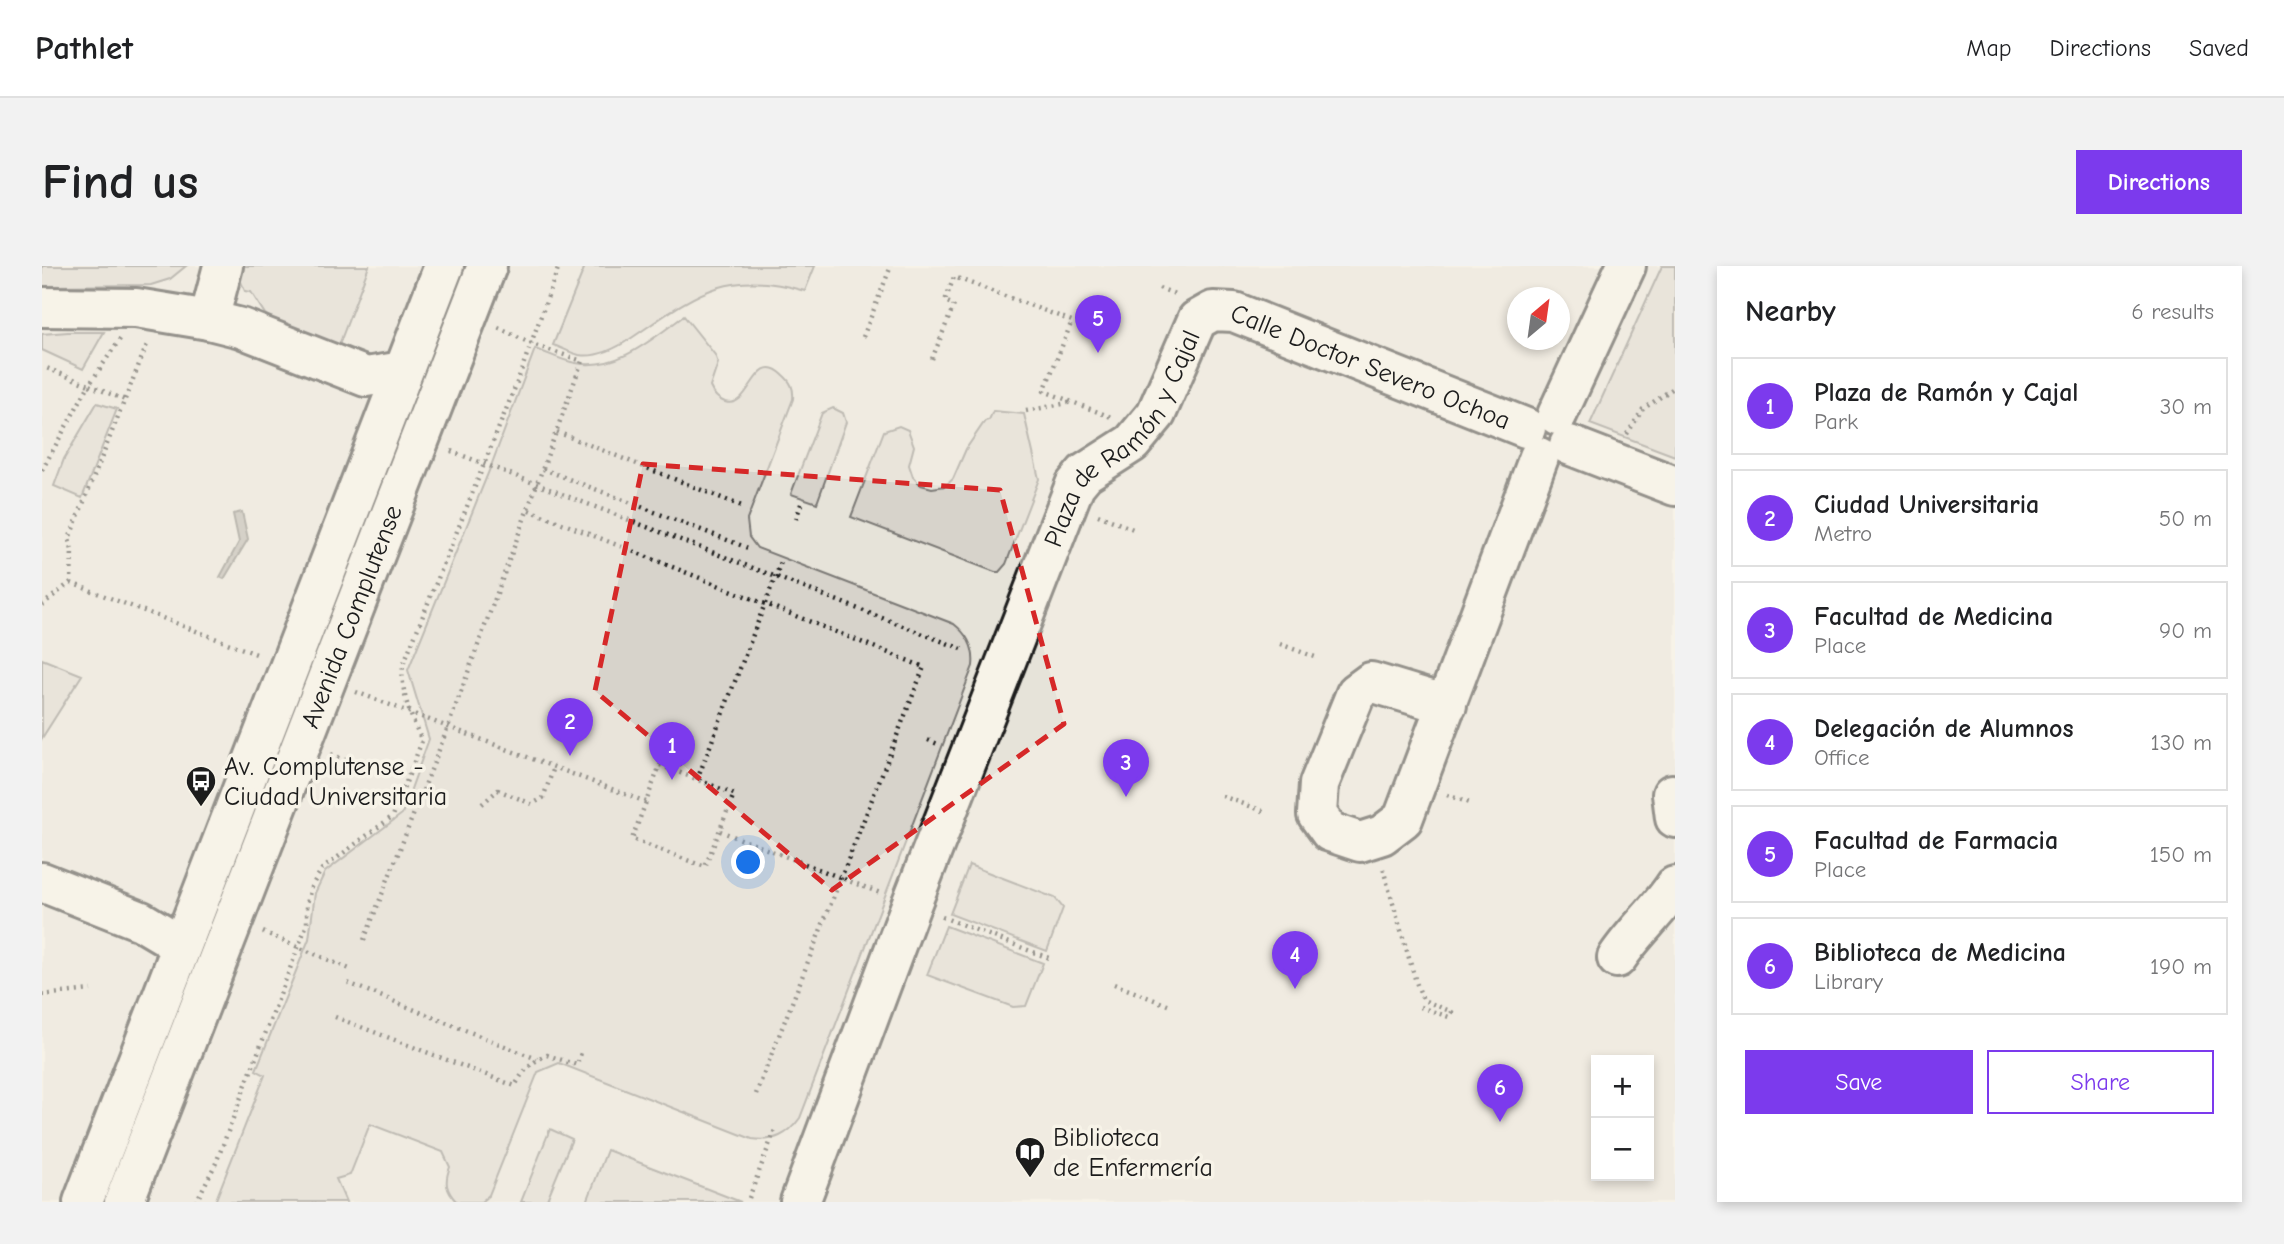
<!DOCTYPE html>
<html lang="en">
<head>
<meta charset="utf-8">
<style>
  :root { --surface:#fff; --page:#f2f2f2; --text:#202124; --muted:#757577; --line:#e0e0e0; --accent:#7c3aed }
  body { margin:0; font-family:"Comic Neue",sans-serif; background:var(--page); color:var(--text) }
  .controls { position:absolute; right:21px; bottom:21px; display:grid; overflow:hidden; border-radius:0px; box-shadow:0 4px 10px #0003 }
  .controls button { width:63px; height:63px; display:grid; place-items:center; padding:0; border:0; border-bottom:2px solid var(--line); background:var(--surface); color:var(--text); font:35px sans-serif }
  .compass { position:absolute; left:1465px; top:21px; width:63px; height:63px; border-radius:50%; background:var(--surface); box-shadow:0 4px 10px #0003; rotate:29deg }
  .you { position:absolute; left:707px; top:597px; width:24px; height:24px; margin:-18px; border:5px solid #fff; border-radius:50%; background:#1a73e8; box-shadow:0 0 0 10px #1a73e833 }
  .badge { display:grid; place-items:center; width:46px; height:46px; border-radius:50%; background:var(--accent); color:#fff; font-size:23px; font-weight:700 }
  .pin { position:absolute; translate:-50% -58px; filter:drop-shadow(0 2px 4px #0008) }
  .pin::after { content:''; position:absolute; top:37px; width:24px; height:21px; background:inherit; clip-path:polygon(0 0,100% 0,50% 100%) }
  .list { margin:0; padding:0; list-style:none }
  h2 { display:flex; justify-content:space-between; align-items:center; height:91px; margin:0; padding:0 28px; font-size:30px }
  h2 small { font-size:23px; font-weight:400; color:var(--muted) }
  .list li { display:grid; grid-template-columns:46px 1fr auto; gap:21px; align-items:center; box-sizing:border-box; height:98px; margin:0 14px 14px; padding:0 14px; border:2px solid var(--line); border-radius:0px }
  .list b { display:block; font-size:26px; white-space:nowrap }
  .list p { margin:0; font-size:23px; white-space:nowrap; color:var(--muted) }
  .list em { font-size:23px; font-style:normal; color:var(--muted) }
  .actions { display:flex; gap:14px; padding:21px 28px }
  .actions a { flex:1; padding:16px 0; border:2px solid var(--accent); border-radius:0px; text-align:center; font-size:24px; color:var(--accent) }
  .actions .main { background:var(--accent); color:#fff }
  .map { position:relative; flex:none; width:1633px; height:936px; overflow:hidden; border-radius:0px }
  header { display:flex; align-items:center; gap:42px; box-sizing:border-box; height:98px; padding:0 35px; background:var(--surface); border-bottom:2px solid var(--line) }
  header strong { font-size:33px }
  nav { display:flex; gap:38px; margin-inline-start:auto; font-size:24px }
  .intro { display:flex; align-items:center; justify-content:space-between; box-sizing:border-box; height:168px; padding:0 42px }
  h1 { margin:0; font-size:49px }
  .button { padding:18px 32px; border-radius:0px; background:var(--accent); color:#fff; font-size:24px; font-weight:700 }
  main { display:flex; gap:42px; padding:0 42px }
  aside { flex:1; background:var(--surface); border-radius:0px; box-shadow:0 4px 10px #0003 }
  .map>svg:first-child { display:block }
  .built { fill:#e6e3d9; fill-rule:evenodd }
  .green { fill:#d7d3cb; stroke:#7a7874; stroke-width:2 }
  .water { fill:#aca9a2; stroke:#72716c; stroke-width:2 }
  .lines { fill:none; stroke-linecap:round; stroke-linejoin:round }
  .minor-casing { stroke:#1c1c1c; stroke-width:44 }
  .path { stroke:#1c1c1c; stroke-width:4.5; stroke-dasharray:2 5; stroke-linecap:butt }
  .minor { stroke:#f7f3e8; stroke-width:38 }
  .marked { fill:none; stroke:#d62828; stroke-width:5; stroke-dasharray:14 9; stroke-linejoin:round }
  .labels { text-anchor:middle; stroke-width:7; stroke-linejoin:round; paint-order:stroke }
  .street-label { font-size:26px; fill:#1c1c1c; stroke:#f7f3e8 }
  .poi-label { font-size:26px; fill:#1c1c1c; stroke:#f7f3e8; text-anchor:start }
</style>
</head>
<body>
<header>
<strong>Pathlet</strong>
<nav><a>Map</a><a>Directions</a><a>Saved</a></nav>
</header>
<div class="intro"><h1>Find us</h1><a class="button">Directions</a></div>
<main>
<div class="map">
<svg width="1633" height="936" viewBox="0 0 1633 936">
  <rect width="100%" height="100%" fill="#f7f3e8"/>
  <filter id="ink" filterUnits="userSpaceOnUse"><feTurbulence type="fractalNoise" baseFrequency=".0143" numOctaves="2"/><feDisplacementMap in="SourceGraphic" scale="14" xChannelSelector="R" yChannelSelector="G"/><feConvolveMatrix kernelMatrix="1 2 1 2 8 2 1 2 1" color-interpolation-filters="sRGB"/></filter>
  <g filter="url(#ink)">
    <path class="built" d="M0,0H1633V936H0ZM1476,32H1518V74H1476ZM1554,794H1607V910H1554Z"/>
    <path class="green" d="M0,0H144L128,13L109,19L0,20Z
      M198,0H327L297,79L233,55L223,48L209,26L203,25L199,16Z
      M543,0H773L763,25C682,0 649,32 588,73C573,83 555,92 537,89C529,87 520,82 511,79Z
      M1620,0H1633V190L1548,158Z
      M642,50L673,89L676,97L668,121C671,128 675,133 683,136C709,145 712,81 741,109C749,116 752,122 751,133L705,254L707,271L715,282L912,358C926,369 933,382 931,400L758,852C746,869 732,876 710,873L517,797L496,806L447,929L439,936H415C404,925 402,916 408,901L401,886L328,858L308,909L294,913L304,936H173L223,809L214,804L267,673L273,627L283,606L360,548L387,473L366,404L449,200L493,83C506,87 520,95 534,97C576,105 611,72 642,50Z
      M26,66H62L41,103L0,84V68Z
      M55,137L75,143L40,232L12,220L22,193Z
      M791,142L801,147L804,156L775,237L749,228L780,147Z
      M951,145L982,148L997,213L964,298L957,306H953L809,251L842,165L857,160L866,164L872,180L867,199L871,211L879,219L890,222L903,220L911,213L924,183L943,155L947,154Z
      M0,393L40,409L0,472Z
      M927,599L1013,632L1021,642L1005,685L908,648Z
      M904,660L1001,697L984,740L971,741L885,709Z
      M508,863L530,873L504,936H479Z
      M565,884L699,936H545Z"/>
    <path class="water" d="M200,246L206,273L182,313L178,311L197,276L191,248Z"/>
    <g class="lines">
      <g class="minor-casing">
        <g id="minor">
          <path d="M0,41L94,42L167,54L199,62L324,111L361,105"/>
          <path d="M167,54L181,0"/>
          <path d="M1515,149L1584,0"/>
          <path d="M1527,179L1633,220"/>
          <path d="M1405,439L1329,416L1314,427L1277,518L1275,548L1288,566L1318,576L1340,569L1361,553L1497,191"/>
          <path d="M1630,528L1633,552"/>
          <path d="M0,616L99,655L126,671L137,686"/>
          <path d="M1575,692C1592,666 1616,646 1633,620"/>
          <path d="M41,936L402,0"/>
          <path id="s1" d="M82,936L445,0"/>
          <path id="s2" d="M758,936L869,639L1033,219L1043,207L1090,177L1114,148L1155,54L1171,45L1192,46L1484,162"/>
        </g>
      </g>
      <path class="path" d="M1117,22L1136,29
        M821,71L849,0
        M78,73L47,119L83,134
        M890,93L912,39L903,35L912,11L1030,55L1002,125L1069,151
        M984,145L1031,136
        M515,166L702,241
        M1585,168L1601,143L1633,121
        M409,185L920,383
        M501,203L706,282
        M0,204L47,119L2,101
        M487,244L882,401L714,828
        M1056,249L1091,263
        M754,253L759,238
        M29,317L217,389
        M0,339L29,316L30,284L27,273L106,76
        M1238,378L1273,391
        M314,426L604,536
        M886,474L898,479
        M289,488L336,508
        M618,499L692,528L663,601L590,573Z
        M655,514L739,296
        M1405,529L1428,537
        M1180,530L1224,546
        M440,538L456,524L490,538L501,532L512,501
        M678,565L838,627
        M1341,603L1374,716L1381,734L1410,746L1407,751L1378,741
        M900,651L1007,692
        M221,666L310,704
        M322,674L406,461L540,95L490,78L456,62
        M306,717L495,793
        M1072,718L1128,740
        M0,729L49,724
        M293,751L473,820C481,805 489,796 505,789L535,799L539,787
        M707,932L734,861
        M154,936L174,897L265,658V638L269,621L280,603L351,550L380,475C369,451 358,426 361,399L474,119L517,0"/>
      <use href="#minor" class="minor"/>
    </g>
  </g>
  <path d="M0 0H1633V936H0ZM601,198L958,224L1022,458L790,624L553,425Z" fill="#f7f3e8" fill-opacity=".55" fill-rule="evenodd"/>
  <path class="marked" d="M601,198L958,224L1022,458L790,624L553,425Z"/>
  <defs>
    <g id="bus-pin" transform="scale(1.575)"><path d="M0 17L-7.5 6A9.5 9.5 0 1 1 7.5 6Z" fill="#1c1c1c" stroke="#f7f3e8"/><path d="M-5-6H5V4H4V6H2V4H-2V6H-4V4H-5ZM-3.5-4V0h7V-4ZM-3.5 1.2v1.5H-2V1.2ZM2 1.2v1.5H3.5V1.2Z" fill="#fff"/></g>
    <g id="library-pin" transform="scale(1.575)"><path d="M0 17L-7.5 6A9.5 9.5 0 1 1 7.5 6Z" fill="#1c1c1c" stroke="#f7f3e8"/><path d="M-6-4Q-3-5.5-.7-3.5V5Q-3 3-6 4ZM6-4Q3-5.5 .7-3.5V5Q3 3 6 4Z" fill="#fff"/></g>
  </defs>
  <g fill-rule="evenodd">
    <use href="#bus-pin" x="159" y="515"/>
    <use href="#library-pin" x="988" y="886"/>
  </g>
  <g class="labels">
    <g class="street-label">
      <text dy="9" stroke="none"><textPath href="#s2" startOffset="1166">Calle Doctor Severo Ochoa</textPath></text>
      <text dy="9" stroke="none"><textPath href="#s2" startOffset="835">Plaza de Ramón y Cajal</textPath></text>
      <text dy="9" stroke="none"><textPath href="#s1" startOffset="628">Avenida Complutense</textPath></text>
    </g>
    <g class="poi-label">
      <text x="182" y="509">Av. Complutense -<tspan x="182" dy="30">Ciudad Universitaria</tspan></text>
      <text x="1011" y="880">Biblioteca<tspan x="1011" dy="30">de Enfermería</tspan></text>
    </g>
  </g>
</svg>
<div class="controls">
<button>+</button>
<button>−</button>
</div>
<svg class="compass" viewBox="-18 -18 36 36"><path d="M0-13l5 13h-10z" fill="#e53935"/><path d="M0 13l5-13h-10z" fill="#757577"/></svg>
<div class="you"></div>
<div class="pin badge" style="left:630px;top:514px">1</div>
<div class="pin badge" style="left:528px;top:490px">2</div>
<div class="pin badge" style="left:1084px;top:531px">3</div>
<div class="pin badge" style="left:1253px;top:723px">4</div>
<div class="pin badge" style="left:1056px;top:87px">5</div>
<div class="pin badge" style="left:1458px;top:856px">6</div>
</div>
<aside>
<h2>Nearby<small>6 results</small></h2>
<ul class="list">
<li><span class="badge">1</span><div><b>Plaza de Ramón y Cajal</b><p>Park</p></div><em>30 m</em></li>
<li><span class="badge">2</span><div><b>Ciudad Universitaria</b><p>Metro</p></div><em>50 m</em></li>
<li><span class="badge">3</span><div><b>Facultad de Medicina</b><p>Place</p></div><em>90 m</em></li>
<li><span class="badge">4</span><div><b>Delegación de Alumnos</b><p>Office</p></div><em>130 m</em></li>
<li><span class="badge">5</span><div><b>Facultad de Farmacia</b><p>Place</p></div><em>150 m</em></li>
<li><span class="badge">6</span><div><b>Biblioteca de Medicina</b><p>Library</p></div><em>190 m</em></li>
</ul>
<div class="actions"><a class="main">Save</a><a>Share</a></div>
</aside>
</main>
</body>
</html>
